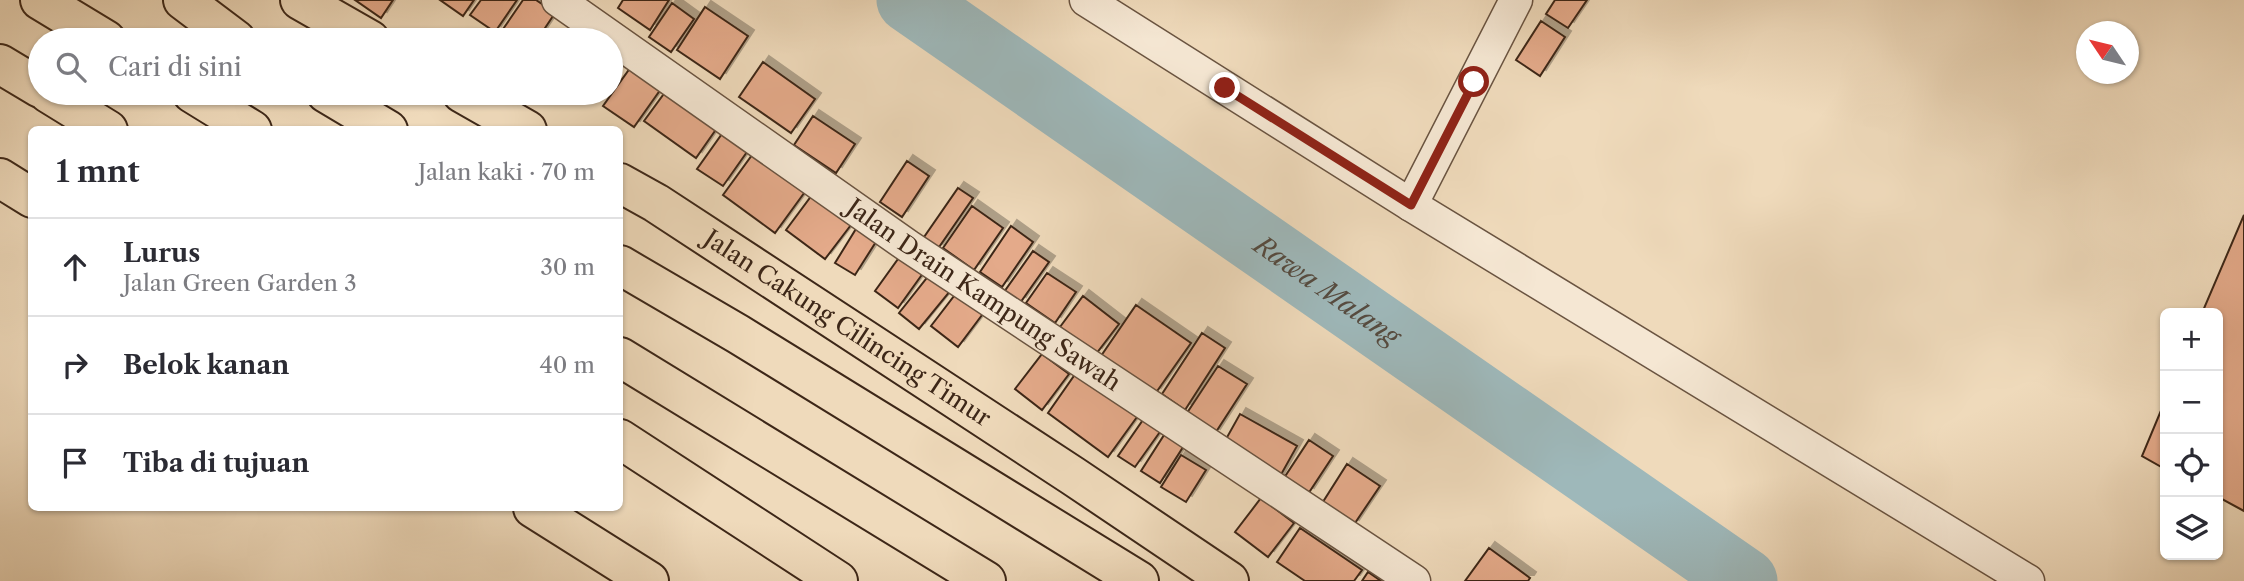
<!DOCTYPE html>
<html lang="id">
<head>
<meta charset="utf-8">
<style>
  :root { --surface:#fff; --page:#f7f7f7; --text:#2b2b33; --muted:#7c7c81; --line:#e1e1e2 }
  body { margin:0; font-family:"Libre Caslon Text",serif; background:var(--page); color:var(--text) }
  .controls { position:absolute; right:21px; bottom:21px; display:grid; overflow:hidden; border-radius:10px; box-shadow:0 2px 5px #0004 }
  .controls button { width:63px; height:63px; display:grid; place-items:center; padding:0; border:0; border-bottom:2px solid var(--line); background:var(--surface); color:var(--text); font:35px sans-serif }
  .compass { position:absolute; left:2076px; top:21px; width:63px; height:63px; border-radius:50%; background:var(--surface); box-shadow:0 2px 5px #0004; rotate:305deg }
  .stop { position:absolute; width:21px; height:21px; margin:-16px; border:5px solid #8f2418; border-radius:50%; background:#fff }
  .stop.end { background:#8f2418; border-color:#fff; box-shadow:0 2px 7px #0008 }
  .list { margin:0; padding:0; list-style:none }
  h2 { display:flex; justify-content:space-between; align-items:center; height:91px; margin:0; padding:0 28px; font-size:30px }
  h2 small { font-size:23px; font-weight:400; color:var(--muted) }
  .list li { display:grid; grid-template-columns:46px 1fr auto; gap:21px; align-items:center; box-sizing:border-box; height:98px; padding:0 28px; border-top:2px solid var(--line) }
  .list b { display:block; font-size:26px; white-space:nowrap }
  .list p { margin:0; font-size:23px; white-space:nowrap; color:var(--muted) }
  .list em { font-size:23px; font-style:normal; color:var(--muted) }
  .icon { flex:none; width:38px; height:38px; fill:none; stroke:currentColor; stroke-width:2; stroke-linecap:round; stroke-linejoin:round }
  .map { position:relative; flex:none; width:2244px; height:581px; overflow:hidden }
  .search { position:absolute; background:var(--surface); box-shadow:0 2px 5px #0004; left:28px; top:28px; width:595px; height:77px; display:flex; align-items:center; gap:18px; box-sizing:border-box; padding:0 24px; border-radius:38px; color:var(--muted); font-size:26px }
  .panel { position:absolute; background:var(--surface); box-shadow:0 2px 5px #0004; left:28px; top:126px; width:595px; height:385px; border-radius:10px }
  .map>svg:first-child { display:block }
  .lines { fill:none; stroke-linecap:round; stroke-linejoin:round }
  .river { stroke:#9eb8ba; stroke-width:65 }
  .building { fill:#e4aa8a; stroke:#3d2718; stroke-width:2; filter:url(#shadow) }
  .street-casing { stroke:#6a5441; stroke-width:35 }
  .highway-casing { stroke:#3d2718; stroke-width:42 }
  .street { stroke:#f5e7d3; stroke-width:32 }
  .highway { stroke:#efdabb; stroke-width:38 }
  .route { stroke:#8f2418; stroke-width:9 }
  .labels { text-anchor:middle; stroke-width:6; stroke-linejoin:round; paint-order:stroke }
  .street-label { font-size:24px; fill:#3d2718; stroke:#f5e7d3 }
  .water-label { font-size:26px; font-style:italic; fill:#554b40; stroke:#f5e7d3 }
</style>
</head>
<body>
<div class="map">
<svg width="2244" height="581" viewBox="0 0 2244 581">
  <defs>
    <filter id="shadow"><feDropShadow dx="6" dy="-6" stdDeviation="0" flood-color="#0004"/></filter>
  </defs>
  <rect width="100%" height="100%" fill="#efdabb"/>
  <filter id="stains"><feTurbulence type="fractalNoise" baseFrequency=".00286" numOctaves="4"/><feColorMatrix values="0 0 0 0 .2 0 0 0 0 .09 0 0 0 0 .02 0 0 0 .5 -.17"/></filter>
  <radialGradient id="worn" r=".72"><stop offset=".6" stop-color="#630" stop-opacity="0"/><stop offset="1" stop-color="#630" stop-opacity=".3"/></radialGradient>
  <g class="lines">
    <path class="river" id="s1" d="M909,0L1745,581"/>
  </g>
  <path class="building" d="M355,0H393L381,18Z
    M440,0H474L463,16Z
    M481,0H517L495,32L470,15Z
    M523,0H536L555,13L537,40H507L499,35Z
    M623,0H669L650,30L618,8Z
    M1555,0H1587L1568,28L1546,14Z
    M672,3L694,19L671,52L649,37Z
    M705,7L748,36L720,79L677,50Z
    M1541,21L1565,37L1540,76L1516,60Z
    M763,62L815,99L791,133L739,97Z
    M633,64L663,86L634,127L603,106Z
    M666,91L717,128L696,158L644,121Z
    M813,116L855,144L836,173L794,145Z
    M729,124L754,142L723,186L697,169Z
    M755,151L807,189L775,233L723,195Z
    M907,161L929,176L902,217L880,202Z
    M958,188L973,198L937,250L922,240Z
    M815,191L854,221L825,259L786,230Z
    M972,206L1003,228L974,270L943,248Z
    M2244,215V511L2218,497V313H2202Z
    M859,224L879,237L855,275L835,263Z
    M1011,226L1033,242L1002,287L980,272Z
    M1033,251L1049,262L1020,303L1004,292Z
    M903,252L926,269L898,308L875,291Z
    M1047,273L1076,292L1055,323L1026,303Z
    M930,274L951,290L919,329L899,313Z
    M961,287L988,307L958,347L931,326Z
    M1083,296L1119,324L1096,354L1060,327Z
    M1136,305L1191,343L1155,394L1101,356Z
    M1202,333L1225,348L1185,410L1162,394Z
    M1042,354L1069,374L1042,410L1015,389Z
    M1218,366L1247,384L1214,435L1185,416Z
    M1076,373L1137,417L1108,457L1048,413Z
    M2165,401V469L2142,456Z
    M1240,414L1297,446L1278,480L1221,448Z
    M1145,417L1162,429L1135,467L1118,456Z
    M1166,432L1185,444L1160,483L1141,471Z
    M1309,440L1333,456L1308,494L1284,478Z
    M1181,455L1206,470L1186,502L1161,487Z
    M1347,464L1380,486L1353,526L1321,505Z
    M1261,498L1294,523L1268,557L1235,532Z
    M1300,528L1362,570L1354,581H1305L1277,562Z
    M1489,548L1530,578L1528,581H1465Z
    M1368,572L1381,581H1362Z"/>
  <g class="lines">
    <g class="street-casing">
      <g id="street">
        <path id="s2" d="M558,0L908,246L1414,581"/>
        <path d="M1086,0L1411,205L2028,581"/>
        <path d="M1411,205L1516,0"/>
      </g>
    </g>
    <g class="highway-casing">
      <g id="highway">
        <path d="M40,0L106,40"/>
        <path d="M183,0L236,40"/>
        <path d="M300,0L370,40"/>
        <path d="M0,64L40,88"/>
        <path d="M48,93L108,130"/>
        <path d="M192,93L252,130"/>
        <path d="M326,93L388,130"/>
        <path d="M462,93L527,130"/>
        <path d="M0,178L32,198"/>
        <path id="s3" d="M620,183L656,203L1073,476L1229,581"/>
        <path d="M620,265L738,334L1139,581"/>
        <path d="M620,357L986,581"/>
        <path d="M620,439L838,581"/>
        <path d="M533,508L649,581"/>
      </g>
    </g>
    <use href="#street" class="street"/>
    <use href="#highway" class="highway"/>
  </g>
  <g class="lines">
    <path class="route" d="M1225,88L1411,205L1474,82"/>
  </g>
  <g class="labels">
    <g class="street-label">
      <text dy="8" stroke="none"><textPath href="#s2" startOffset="518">Jalan Drain Kampung Sawah</textPath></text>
      <text dy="8" stroke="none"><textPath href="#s3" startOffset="270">Jalan Cakung Cilincing Timur</textPath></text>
    </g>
    <g class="water-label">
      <text dy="9" stroke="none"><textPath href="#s1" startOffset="509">Rawa Malang</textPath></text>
    </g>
  </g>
  <rect width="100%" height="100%" filter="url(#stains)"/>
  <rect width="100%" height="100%" fill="url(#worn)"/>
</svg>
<div class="controls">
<button>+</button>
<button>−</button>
<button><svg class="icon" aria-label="locate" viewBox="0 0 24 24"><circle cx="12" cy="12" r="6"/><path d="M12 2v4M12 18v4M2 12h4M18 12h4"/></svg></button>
<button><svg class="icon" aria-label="layers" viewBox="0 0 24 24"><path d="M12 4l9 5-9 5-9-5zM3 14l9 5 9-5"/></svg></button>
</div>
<svg class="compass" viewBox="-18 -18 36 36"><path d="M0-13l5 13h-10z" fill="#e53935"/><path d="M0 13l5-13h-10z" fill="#7c7c81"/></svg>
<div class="stop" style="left:1474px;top:82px"></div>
<div class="stop end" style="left:1225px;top:88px"></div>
<div class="search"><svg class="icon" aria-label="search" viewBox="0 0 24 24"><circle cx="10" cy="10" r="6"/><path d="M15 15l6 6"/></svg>Cari di sini</div>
<section class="panel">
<h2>1 mnt<small>Jalan kaki · 70 m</small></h2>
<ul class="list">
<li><svg class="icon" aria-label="ahead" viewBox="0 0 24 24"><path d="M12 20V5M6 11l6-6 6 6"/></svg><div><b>Lurus</b><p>Jalan Green Garden 3</p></div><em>30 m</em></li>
<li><svg class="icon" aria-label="right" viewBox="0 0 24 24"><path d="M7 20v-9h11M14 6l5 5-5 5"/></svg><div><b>Belok kanan</b></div><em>40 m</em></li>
<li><svg class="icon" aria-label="arrive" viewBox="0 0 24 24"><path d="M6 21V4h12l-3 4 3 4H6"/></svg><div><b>Tiba di tujuan</b></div></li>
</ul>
</section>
</div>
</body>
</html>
